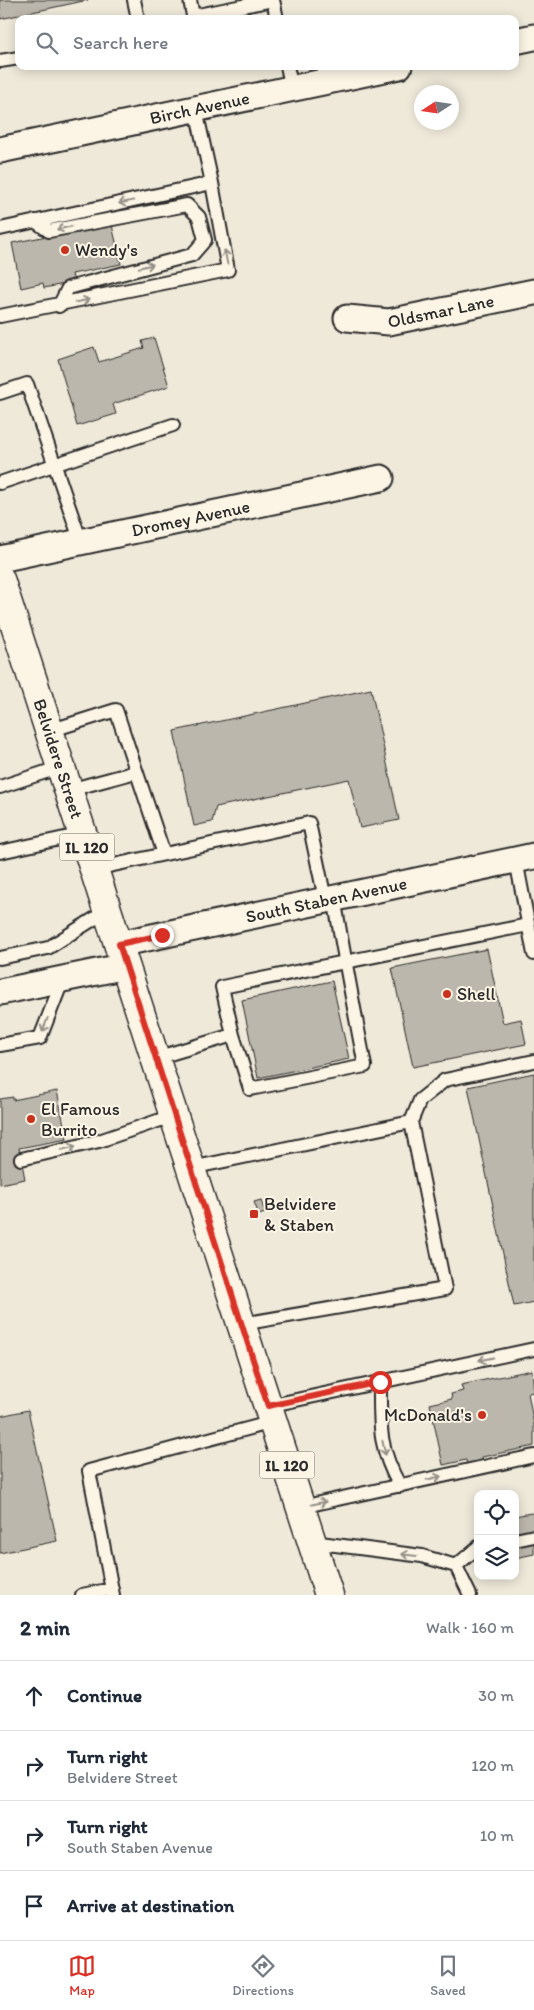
<!DOCTYPE html>
<html lang="en">
<head>
<meta charset="utf-8">
<style>
  :root { --surface:#fff; --page:#f6f6f7; --text:#1f2937; --muted:#747a83; --line:#e0e1e3; --accent:#d93025 }
  body { margin:0; font-family:Itim,sans-serif; background:var(--page); color:var(--text) }
  .controls { position:absolute; right:15px; bottom:15px; display:grid; overflow:hidden; border-radius:10px; box-shadow:0 2px 12px #0003 }
  .controls button { width:45px; height:45px; display:grid; place-items:center; padding:0; border:0; border-bottom:1px solid var(--line); background:var(--surface); color:var(--text); font:25px sans-serif }
  .compass { position:absolute; left:414px; top:85px; width:45px; height:45px; border-radius:50%; background:var(--surface); box-shadow:0 2px 12px #0003; rotate:258deg }
  .stop { position:absolute; width:15px; height:15px; margin:-11px; border:4px solid #d93025; border-radius:50%; background:#fff }
  .stop.end { background:#d93025; border-color:#fff; box-shadow:0 1px 5px #0008 }
  .list { margin:0; padding:0; list-style:none }
  h2 { display:flex; justify-content:space-between; align-items:center; height:65px; margin:0; padding:0 20px; font-size:21px }
  h2 small { font-size:16px; font-weight:400; color:var(--muted) }
  .list li { display:grid; grid-template-columns:32px 1fr auto; gap:15px; align-items:center; box-sizing:border-box; height:70px; padding:0 20px; border-top:1px solid var(--line) }
  .list b { display:block; font-size:19px; white-space:nowrap }
  .list p { margin:0; font-size:16px; white-space:nowrap; color:var(--muted) }
  .list em { font-size:16px; font-style:normal; color:var(--muted) }
  .icon { flex:none; width:28px; height:28px; fill:none; stroke:currentColor; stroke-width:2; stroke-linecap:round; stroke-linejoin:round }
  .map { position:relative; flex:none; width:534px; height:1595px; overflow:hidden }
  .search { position:absolute; background:var(--surface); box-shadow:0 2px 12px #0003; left:15px; right:15px; top:15px; height:55px; display:flex; align-items:center; gap:12px; box-sizing:border-box; padding:0 18px; border-radius:10px; color:var(--muted); font-size:19px }
  .sheet { height:345px; background:var(--surface) }
  nav { display:flex; justify-content:space-around; align-items:center; box-sizing:border-box; height:70px; border-top:1px solid var(--line); background:var(--surface); font-size:14px; color:var(--muted) }
  nav a { display:grid; justify-items:center; gap:2px }
  nav .on { color:var(--accent) }
  .map>svg:first-child { display:block }
  .building { fill:#bcb7ac; stroke:#2b2b2b }
  .lines { fill:none; stroke-linecap:round; stroke-linejoin:round }
  .service-casing { stroke:#2b2b2b; stroke-width:16 }
  .minor-casing { stroke:#2b2b2b; stroke-width:29 }
  .primary-casing { stroke:#2b2b2b; stroke-width:31 }
  .service { stroke:#fcf5e5; stroke-width:12 }
  .minor { stroke:#fcf5e5; stroke-width:25 }
  .primary { stroke:#fcf5e5; stroke-width:28 }
  .oneway { stroke:#949088 }
  .route { stroke:#d93025; stroke-width:6 }
  .poi-dot { fill:#c8321e; stroke:#fcf5e5; stroke-width:2 }
  .labels { text-anchor:middle; stroke-width:4; stroke-linejoin:round; paint-order:stroke }
  .shield { fill:#fcf5e5; stroke:#6a6863; stroke-width:1 }
  .shield-label { font-size:16px; font-weight:bold; fill:#2b2b2b }
  .street-label { font-size:18px; fill:#2b2b2b; stroke:#fcf5e5 }
  .poi-label { font-size:18px; fill:#2b2b2b; stroke:#fcf5e5; text-anchor:start }
</style>
</head>
<body>
<div class="map">
<svg width="534" height="1595" viewBox="0 0 534 1595">
  <rect width="100%" height="100%" fill="#efe9da"/>
  <filter id="ink" filterUnits="userSpaceOnUse"><feTurbulence type="fractalNoise" baseFrequency=".02" numOctaves="2"/><feDisplacementMap in="SourceGraphic" scale="10" xChannelSelector="R" yChannelSelector="G"/><feConvolveMatrix kernelMatrix="1 2 1 2 8 2 1 2 1" color-interpolation-filters="sRGB"/></filter>
  <g filter="url(#ink)">
    <path class="building" d="M0,0H88L0,19Z
      M112,225L121,264L72,274L74,282L44,288L43,283L21,288L12,243L77,230L78,233Z
      M154,338L169,386L113,404L116,414L77,426L58,359L94,347L99,362L144,348L142,341Z
      M371,689L399,820L360,828L349,779L216,807L212,822L194,826L174,731Z
      M487,949L503,1023L521,1019L526,1044L413,1067L392,968Z
      M332,981L349,1059L258,1078L242,1000Z
      M534,1073V1302L514,1306L468,1087Z
      M57,1091L67,1139L19,1148L25,1179L0,1184V1099L13,1097V1100Z
      M261,1200L265,1213L259,1215L254,1202Z
      M532,1370L534,1392L528,1393L534,1425V1446L482,1457L483,1463L467,1466L466,1460L443,1465L430,1404L452,1399L451,1394L463,1391L461,1385Z
      M28,1410L57,1541L0,1553V1416Z
      M531,1513L534,1515V1554L515,1558V1516Z"/>
    <g class="lines">
      <g class="service-casing">
        <path id="service" d="M134,0L138,19
          M190,0L193,16L273,0L277,19
          M0,61L19,58
          M287,66L292,89
          M196,110L212,183
          M35,221L49,231L187,205L199,217L205,240L192,255L68,288L59,306
          M0,229L212,183L228,270L0,316
          M0,393L27,384L81,542
          M0,483L173,425
          M49,731L116,710L164,854
          M0,787L61,767
          M69,790L136,772
          M0,852L83,834
          M516,860L534,954
          M95,869L309,823L325,899
          M334,898C344,954 354,1010 365,1066L250,1089L233,1035L222,987L528,925
          M0,958L48,948L108,910
          M0,1045L40,1038L63,979
          M156,1058L233,1035
          M411,1122L420,1100L445,1080L534,1061
          M21,1159L99,1141L175,1115
          M191,1168L411,1122L445,1289L242,1324
          M380,1382C380,1424 378,1448 400,1486
          M268,1406L534,1349
          M301,1507L534,1456
          M515,1540L534,1536
          M312,1542L422,1556L456,1566L470,1595
          M456,1566L478,1547
          M82,1595L112,1589
          M113,1595L89,1471L273,1422"/>
      </g>
      <g class="minor-casing">
        <g id="minor">
          <path d="M515,41L534,37"/>
          <path id="s1" d="M0,150L399,66"/>
          <path id="s2" d="M347,318L389,322L534,292"/>
          <path id="s3" d="M0,559L381,478"/>
          <path id="s4" d="M119,944L534,856"/>
          <path d="M0,992L126,966"/>
        </g>
      </g>
      <g class="primary-casing">
        <g id="primary">
          <path id="s5" d="M0,579L329,1595"/>
        </g>
      </g>
      <use href="#service" class="service"/>
      <use href="#minor" class="minor"/>
      <use href="#primary" class="primary"/>
    </g>
    <defs><path id="oneway-shaft" d="M-6 0H5M1.5-3L5.5 0L1.5 3" fill="none" stroke-width="1.6" stroke-linecap="round" stroke-linejoin="round" transform="scale(1.25)"/></defs>
    <g class="oneway">
      <use href="#oneway-shaft" transform="translate(126 202) rotate(168)"/>
      <use href="#oneway-shaft" transform="translate(64 228) rotate(169)"/>
      <use href="#oneway-shaft" transform="translate(226 257) rotate(-101)"/>
      <use href="#oneway-shaft" transform="translate(146 266) rotate(-14)"/>
      <use href="#oneway-shaft" transform="translate(82 301) rotate(-12)"/>
      <use href="#oneway-shaft" transform="translate(45 1025) rotate(111)"/>
      <use href="#oneway-shaft" transform="translate(69 1148) rotate(-13)"/>
      <use href="#oneway-shaft" transform="translate(486 1359) rotate(168)"/>
      <use href="#oneway-shaft" transform="translate(384 1448) rotate(77)"/>
      <use href="#oneway-shaft" transform="translate(434 1478) rotate(-13)"/>
      <use href="#oneway-shaft" transform="translate(319 1503) rotate(-12)"/>
      <use href="#oneway-shaft" transform="translate(409 1555) rotate(-173)"/>
    </g>
  </g>
  <g class="lines" filter="url(#ink)">
    <path class="route" d="M162,935L119,944L268,1406L380,1382"/>
  </g>
  <g class="poi-dot">
    <circle cx="65" cy="250" r="5"/>
    <circle cx="447" cy="994" r="5"/>
    <circle cx="31" cy="1119" r="5"/>
    <rect x="249" y="1209" width="10" height="10" rx="2.5"/>
    <circle cx="482" cy="1415" r="5"/>
  </g>
  <g class="labels">
    <g class="shield">
      <rect x="59.5" y="833.5" width="55" height="27" rx="4"/>
      <rect x="259.5" y="1451.5" width="55" height="27" rx="4"/>
    </g>
    <g class="shield-label">
      <text x="87" y="853">IL 120</text>
      <text x="287" y="1471">IL 120</text>
    </g>
    <g class="street-label">
      <text dy="6" stroke="none"><textPath href="#s1" startOffset="204">Birch Avenue</textPath></text>
      <text dy="6" stroke="none"><textPath href="#s2" startOffset="95">Oldsmar Lane</textPath></text>
      <text dy="6" stroke="none"><textPath href="#s3" startOffset="195">Dromey Avenue</textPath></text>
      <text dy="6" stroke="none"><textPath href="#s5" startOffset="189">Belvidere Street</textPath></text>
      <text dy="6" stroke="none"><textPath href="#s4" startOffset="212">South Staben Avenue</textPath></text>
    </g>
    <g class="poi-label">
      <text x="75" y="256">Wendy's</text>
      <text x="457" y="1000">Shell</text>
      <text x="41" y="1115">El Famous<tspan x="41" dy="21">Burrito</tspan></text>
      <text x="264" y="1210">Belvidere<tspan x="264" dy="21">&amp; Staben</tspan></text>
      <text x="472" y="1421" text-anchor="end">McDonald's</text>
    </g>
  </g>
</svg>
<div class="controls">
<button><svg class="icon" aria-label="locate" viewBox="0 0 24 24"><circle cx="12" cy="12" r="6"/><path d="M12 2v4M12 18v4M2 12h4M18 12h4"/></svg></button>
<button><svg class="icon" aria-label="layers" viewBox="0 0 24 24"><path d="M12 4l9 5-9 5-9-5zM3 14l9 5 9-5"/></svg></button>
</div>
<svg class="compass" viewBox="-18 -18 36 36"><path d="M0-13l5 13h-10z" fill="#e53935"/><path d="M0 13l5-13h-10z" fill="#747a83"/></svg>
<div class="stop" style="left:380px;top:1382px"></div>
<div class="stop end" style="left:162px;top:935px"></div>
<div class="search"><svg class="icon" aria-label="search" viewBox="0 0 24 24"><circle cx="10" cy="10" r="6"/><path d="M15 15l6 6"/></svg>Search here</div>
</div>
<section class="sheet">
<h2>2 min<small>Walk · 160 m</small></h2>
<ul class="list">
<li><svg class="icon" aria-label="ahead" viewBox="0 0 24 24"><path d="M12 20V5M6 11l6-6 6 6"/></svg><div><b>Continue</b></div><em>30 m</em></li>
<li><svg class="icon" aria-label="right" viewBox="0 0 24 24"><path d="M7 20v-9h11M14 6l5 5-5 5"/></svg><div><b>Turn right</b><p>Belvidere Street</p></div><em>120 m</em></li>
<li><svg class="icon" aria-label="right" viewBox="0 0 24 24"><path d="M7 20v-9h11M14 6l5 5-5 5"/></svg><div><b>Turn right</b><p>South Staben Avenue</p></div><em>10 m</em></li>
<li><svg class="icon" aria-label="arrive" viewBox="0 0 24 24"><path d="M6 21V4h12l-3 4 3 4H6"/></svg><div><b>Arrive at destination</b></div></li>
</ul>
</section>
<nav>
<a class="on"><svg class="icon" aria-label="map" viewBox="0 0 24 24"><path d="M3 6l6-2 6 2 6-2v14l-6 2-6-2-6 2zM9 4v14M15 6v14"/></svg>Map</a>
<a><svg class="icon" aria-label="directions" viewBox="0 0 24 24"><path d="M12 3l9 9-9 9-9-9zM9 14v-3h6M13 9l2 2-2 2"/></svg>Directions</a>
<a><svg class="icon" aria-label="saved" viewBox="0 0 24 24"><path d="M7 4h10v16l-5-4-5 4z"/></svg>Saved</a>
</nav>
</body>
</html>
